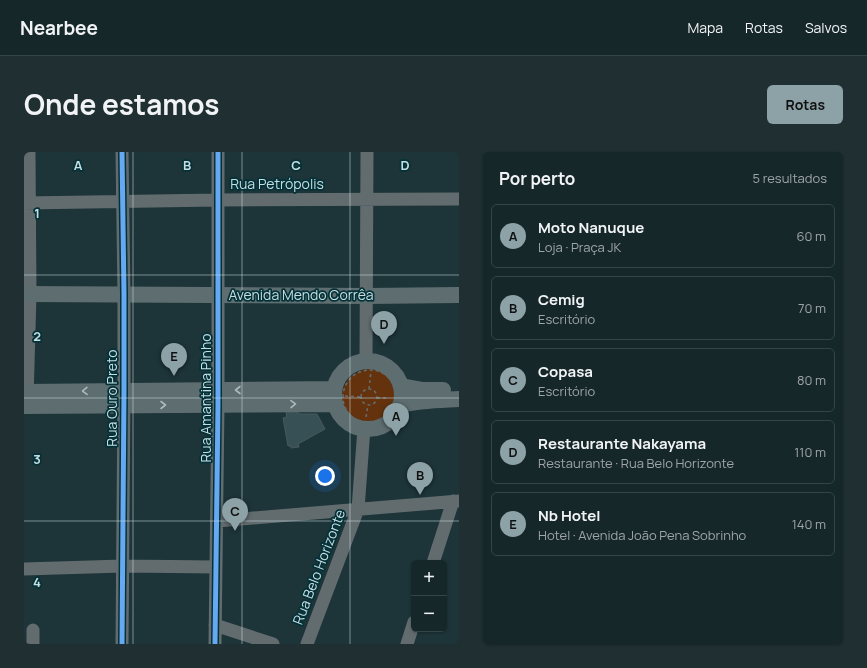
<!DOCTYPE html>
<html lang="pt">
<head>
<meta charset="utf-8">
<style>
  :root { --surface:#16272a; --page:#1f2f32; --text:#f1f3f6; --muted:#9ea5a8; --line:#354447; --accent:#8ca2a6 }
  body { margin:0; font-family:Manrope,sans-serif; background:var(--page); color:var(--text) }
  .controls { position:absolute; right:12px; bottom:12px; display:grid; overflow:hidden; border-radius:6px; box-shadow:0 1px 3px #0004 }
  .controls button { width:36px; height:36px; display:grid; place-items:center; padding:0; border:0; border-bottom:1px solid var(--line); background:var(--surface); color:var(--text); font:20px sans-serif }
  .you { position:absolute; left:301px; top:324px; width:14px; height:14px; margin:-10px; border:3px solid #fff; border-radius:50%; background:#1a73e8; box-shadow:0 0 0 6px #1a73e833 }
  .badge { display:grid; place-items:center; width:26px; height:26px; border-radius:50%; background:var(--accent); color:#111; font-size:13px; font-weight:700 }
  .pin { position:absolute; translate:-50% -33px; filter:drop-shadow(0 1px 2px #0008) }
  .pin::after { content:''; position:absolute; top:21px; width:14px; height:12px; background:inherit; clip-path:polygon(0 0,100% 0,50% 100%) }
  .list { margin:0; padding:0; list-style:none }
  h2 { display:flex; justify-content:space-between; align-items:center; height:52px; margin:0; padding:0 16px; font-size:17px }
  h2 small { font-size:13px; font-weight:400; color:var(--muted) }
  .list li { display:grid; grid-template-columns:26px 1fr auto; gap:12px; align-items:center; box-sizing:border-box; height:64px; margin:0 8px 8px; padding:0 8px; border:1px solid var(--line); border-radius:6px }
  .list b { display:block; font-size:15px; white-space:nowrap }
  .list p { margin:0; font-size:13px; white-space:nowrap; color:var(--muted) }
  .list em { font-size:13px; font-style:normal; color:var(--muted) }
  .map { position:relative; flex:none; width:435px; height:492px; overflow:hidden; border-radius:6px }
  header { display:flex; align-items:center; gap:24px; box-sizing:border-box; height:56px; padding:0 20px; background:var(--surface); border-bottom:1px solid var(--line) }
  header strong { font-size:19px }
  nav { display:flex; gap:22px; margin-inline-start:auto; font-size:14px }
  .intro { display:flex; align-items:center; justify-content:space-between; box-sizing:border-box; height:96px; padding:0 24px }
  h1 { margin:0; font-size:28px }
  .button { padding:10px 18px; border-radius:6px; background:var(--accent); color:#111; font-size:14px; font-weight:700 }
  main { display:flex; gap:24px; padding:0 24px }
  aside { flex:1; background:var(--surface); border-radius:6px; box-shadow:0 1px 3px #0004 }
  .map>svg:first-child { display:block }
  .green { fill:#64330e }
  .building { fill:#365055; stroke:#47595d }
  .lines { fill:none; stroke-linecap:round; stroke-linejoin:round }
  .path { stroke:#646f70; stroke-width:1.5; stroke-dasharray:3 3; stroke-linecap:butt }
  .minor { stroke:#626c6f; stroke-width:13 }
  .major { stroke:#5e6d6f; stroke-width:16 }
  .cycleway-casing { stroke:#043239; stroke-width:8 }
  .cycleway { stroke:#66a8f1; stroke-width:5 }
  .oneway { stroke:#a8bbbf }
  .grid { fill:none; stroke:#c7dde1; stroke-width:1; stroke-opacity:0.55 }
  .labels { text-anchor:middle; stroke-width:3.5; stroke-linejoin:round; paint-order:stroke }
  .street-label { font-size:14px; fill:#c7dde1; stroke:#043239 }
  .grid-label { font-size:13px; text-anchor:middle; font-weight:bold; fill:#c7dde1; stroke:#043239; stroke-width:3.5; stroke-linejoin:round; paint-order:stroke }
</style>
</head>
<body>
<header>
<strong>Nearbee</strong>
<nav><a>Mapa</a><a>Rotas</a><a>Salvos</a></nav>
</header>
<div class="intro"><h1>Onde estamos</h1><a class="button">Rotas</a></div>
<main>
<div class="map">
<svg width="435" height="492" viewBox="0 0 435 492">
  <rect width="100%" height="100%" fill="#1d3438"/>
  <path class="green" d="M318 245a28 28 0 1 1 56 0a28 28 0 1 1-56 0Z"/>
  <path class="building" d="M270,258L276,262H293L301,277L274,292L275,295L267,296V294H264L259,266L263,265L262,260Z"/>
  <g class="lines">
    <path class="path" d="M319 245a27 27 0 1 1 54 0a27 27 0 1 1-54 0Z
      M337 245a8 8 0 1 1 16 0a8 8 0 1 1-16 0Z
      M345,237L347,219
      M321,244L337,245
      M353,246H365
      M342,265L344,253"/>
    <path class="minor" d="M98,0L100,142V239L98,492
      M0,51L194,48L435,47
      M342,209L343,0
      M3,248L6,142L5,0
      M193,369L435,349
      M409,411L429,349
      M0,417L99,414L192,415
      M191,473L249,492
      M9,492V478
      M191,492L194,253V0
      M283,492L334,357L340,276
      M383,492L390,470"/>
    <path class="major" d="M0,142L342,144L435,143
      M310 243a34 34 0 1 1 68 0a34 34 0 1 1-68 0Z
      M377,234L399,238H419
      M0,240L309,237
      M376,253C396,248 415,248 435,247
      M0,254L310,252"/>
    <g class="cycleway-casing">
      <path id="cycleway" d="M98,0L100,142V239L98,492
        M191,492L194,253V0"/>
    </g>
    <use href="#cycleway" class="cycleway"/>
  </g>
  <defs><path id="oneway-chevron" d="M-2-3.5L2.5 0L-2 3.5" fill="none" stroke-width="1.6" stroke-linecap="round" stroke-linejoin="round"/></defs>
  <g class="oneway">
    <use href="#oneway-chevron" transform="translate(214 238) rotate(180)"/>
    <use href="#oneway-chevron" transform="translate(61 239) rotate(179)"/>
    <use href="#oneway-chevron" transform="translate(269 252) rotate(-1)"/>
    <use href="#oneway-chevron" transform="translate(139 253)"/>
  </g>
  <path class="grid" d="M109,0V492M218,0V492M326,0V492M0,123H435M0,246H435M0,369H435"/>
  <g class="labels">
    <g class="street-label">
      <text x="253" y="37">Rua Petrópolis</text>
      <text x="277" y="148">Avenida Mendo Corrêa</text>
      <text transform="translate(88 246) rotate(-90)" y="5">Rua Ouro Preto</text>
      <text transform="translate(182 246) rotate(-90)" y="5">Rua Amantina Pinho</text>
      <text transform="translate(295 415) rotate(-69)" y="5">Rua Belo Horizonte</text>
    </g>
  </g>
  <g class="grid-label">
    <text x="54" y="18">A</text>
    <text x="163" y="18">B</text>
    <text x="272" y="18">C</text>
    <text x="381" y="18">D</text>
    <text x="13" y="66">1</text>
    <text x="13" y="189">2</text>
    <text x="13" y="312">3</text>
    <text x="13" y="435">4</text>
  </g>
</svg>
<div class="controls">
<button>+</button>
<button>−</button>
</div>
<div class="you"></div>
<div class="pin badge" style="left:372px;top:284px">A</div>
<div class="pin badge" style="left:396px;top:343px">B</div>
<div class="pin badge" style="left:211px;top:379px">C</div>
<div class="pin badge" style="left:360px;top:192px">D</div>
<div class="pin badge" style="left:150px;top:224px">E</div>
</div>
<aside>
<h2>Por perto<small>5 resultados</small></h2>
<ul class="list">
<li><span class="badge">A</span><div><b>Moto Nanuque</b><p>Loja · Praça JK</p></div><em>60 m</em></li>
<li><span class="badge">B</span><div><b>Cemig</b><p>Escritório</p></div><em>70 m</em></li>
<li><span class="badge">C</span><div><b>Copasa</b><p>Escritório</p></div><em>80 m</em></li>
<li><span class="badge">D</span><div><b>Restaurante Nakayama</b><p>Restaurante · Rua Belo Horizonte</p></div><em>110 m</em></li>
<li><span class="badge">E</span><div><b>Nb Hotel</b><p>Hotel · Avenida João Pena Sobrinho</p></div><em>140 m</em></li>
</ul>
</aside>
</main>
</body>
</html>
